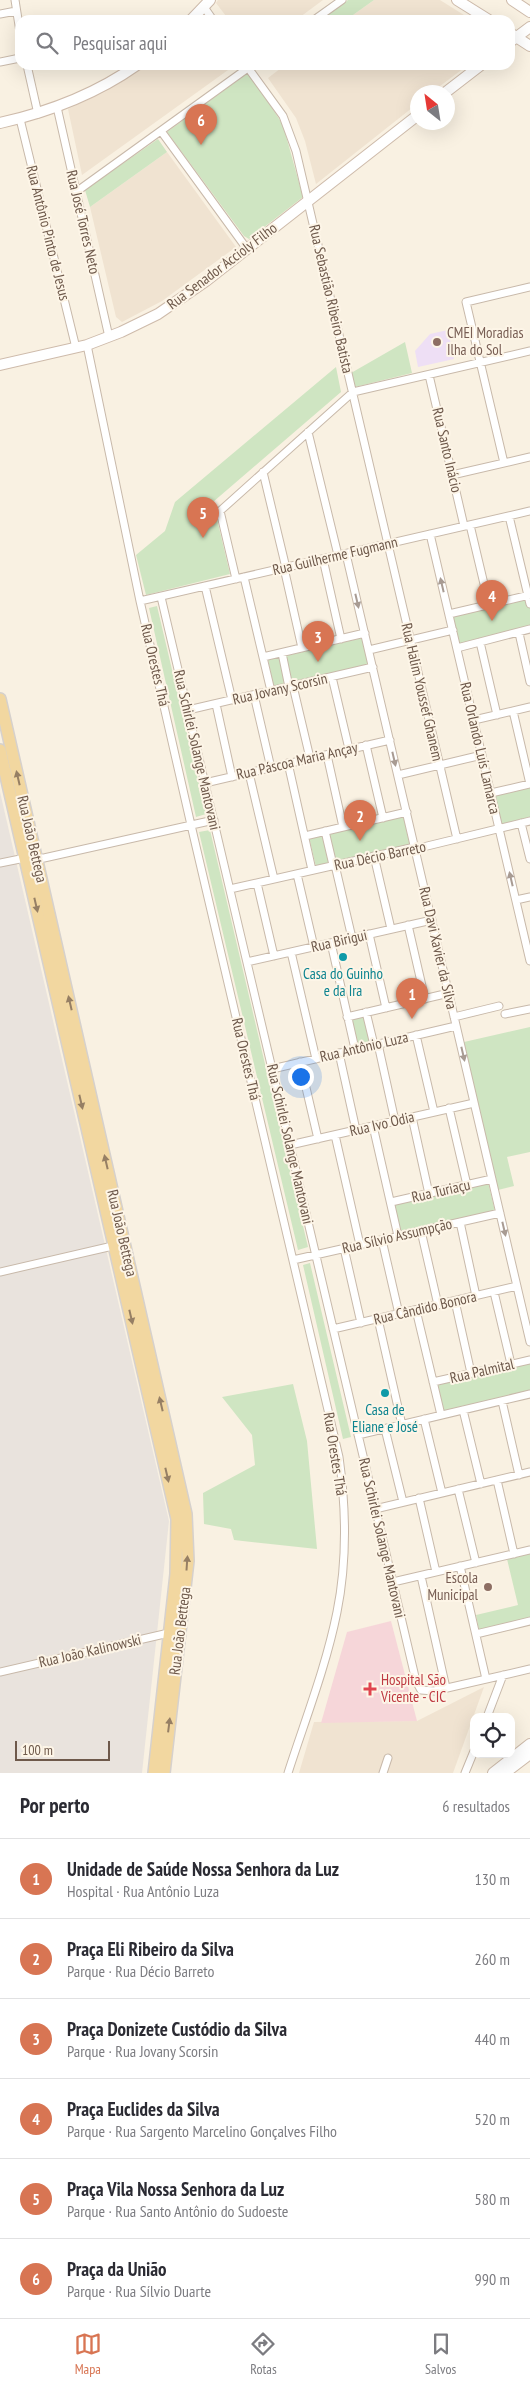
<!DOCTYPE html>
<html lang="pt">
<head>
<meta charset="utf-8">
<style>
  :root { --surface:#fff; --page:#f7f7f7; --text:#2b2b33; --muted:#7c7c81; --line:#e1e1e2; --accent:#d87553 }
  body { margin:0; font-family:"PT Sans Narrow",sans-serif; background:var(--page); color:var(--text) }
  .controls { position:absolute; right:15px; bottom:15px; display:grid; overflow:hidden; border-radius:10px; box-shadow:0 5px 20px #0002 }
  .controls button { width:45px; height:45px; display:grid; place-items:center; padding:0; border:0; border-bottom:1px solid var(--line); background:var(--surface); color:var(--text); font:25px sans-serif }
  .compass { position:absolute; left:410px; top:85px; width:45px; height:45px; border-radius:50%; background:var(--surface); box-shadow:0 5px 20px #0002; rotate:330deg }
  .scale { position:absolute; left:15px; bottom:12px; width:95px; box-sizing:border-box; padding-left:5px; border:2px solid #6e594b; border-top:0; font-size:14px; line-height:18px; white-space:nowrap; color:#6e594b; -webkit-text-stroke:4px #fdf5e7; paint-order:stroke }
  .you { position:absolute; left:300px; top:1076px; width:18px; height:18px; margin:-12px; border:4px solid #fff; border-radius:50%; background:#1a73e8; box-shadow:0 0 0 8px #1a73e833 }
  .badge { display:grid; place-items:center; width:32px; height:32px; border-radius:50%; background:var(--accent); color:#fff; font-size:16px; font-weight:700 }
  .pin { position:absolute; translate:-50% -41px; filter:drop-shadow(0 1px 2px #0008) }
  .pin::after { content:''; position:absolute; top:26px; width:18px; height:15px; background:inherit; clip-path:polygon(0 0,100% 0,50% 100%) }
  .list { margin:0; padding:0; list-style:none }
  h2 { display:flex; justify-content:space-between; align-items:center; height:65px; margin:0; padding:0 20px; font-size:21px }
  h2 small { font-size:16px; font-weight:400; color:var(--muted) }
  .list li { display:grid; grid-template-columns:32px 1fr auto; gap:15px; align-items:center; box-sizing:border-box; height:80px; padding:0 20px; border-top:1px solid var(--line) }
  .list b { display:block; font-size:19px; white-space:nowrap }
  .list p { margin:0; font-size:16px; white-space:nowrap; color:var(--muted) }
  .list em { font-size:16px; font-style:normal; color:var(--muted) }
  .icon { flex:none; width:28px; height:28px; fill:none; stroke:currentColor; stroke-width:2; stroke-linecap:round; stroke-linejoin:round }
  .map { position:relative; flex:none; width:530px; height:1773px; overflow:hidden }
  .search { position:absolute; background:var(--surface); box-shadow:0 5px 20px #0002; left:15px; right:15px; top:15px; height:55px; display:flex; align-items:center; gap:12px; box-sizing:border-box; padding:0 18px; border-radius:15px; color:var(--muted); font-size:19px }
  .sheet { height:545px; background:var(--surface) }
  nav { display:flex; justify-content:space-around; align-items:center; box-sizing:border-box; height:70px; border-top:1px solid var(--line); background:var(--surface); font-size:14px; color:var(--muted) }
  nav a { display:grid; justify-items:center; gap:2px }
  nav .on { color:var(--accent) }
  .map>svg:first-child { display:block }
  .residential { fill:#f0e3d1 }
  .industrial { fill:#e9e3dd }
  .education { fill:#eedff5 }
  .medical { fill:#f6d6d9 }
  .green { fill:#cfe5c2 }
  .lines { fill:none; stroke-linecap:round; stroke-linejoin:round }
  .street-casing { stroke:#c8b9aa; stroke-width:9 }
  .secondary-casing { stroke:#cebbab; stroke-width:12 }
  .primary-casing { stroke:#d6d1cd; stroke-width:14 }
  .street { stroke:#fff; stroke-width:7 }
  .secondary { stroke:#fff; stroke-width:10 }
  .primary { stroke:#f2d7a0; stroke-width:11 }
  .oneway { fill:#a89b93 }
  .oneway2 { fill:#967f64 }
  .education-dot { fill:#8d6e63; stroke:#fdf5e7; stroke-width:2 }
  .culture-dot { fill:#0f9aa8; stroke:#fdf5e7; stroke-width:2 }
  .health-dot { fill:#e0444e; stroke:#fdf5e7; stroke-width:2 }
  .labels { text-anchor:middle; stroke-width:4; stroke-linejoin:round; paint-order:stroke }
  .street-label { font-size:15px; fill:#6e594b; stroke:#fdf5e7 }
  .education-label { font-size:15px; fill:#785e54; stroke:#fdf5e7; text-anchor:start }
  .culture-label { font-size:15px; fill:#0d838f; stroke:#fdf5e7 }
  .health-label { font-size:15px; fill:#be3a42; stroke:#fdf5e7; text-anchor:start }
</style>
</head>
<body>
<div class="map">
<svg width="530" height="1773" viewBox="0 0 530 1773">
  <rect width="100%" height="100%" fill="#f9f1e2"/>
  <path class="residential" d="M218,0H323L296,20H229L216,3Z
    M374,0H440L472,20H346Z
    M148,65H235L82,175L68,109L105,92Z
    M285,65H468L432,92H418L417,104L316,184L305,141L296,118L268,78Z
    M167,152L236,247L162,301L122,322L116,317L90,207Z
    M484,1687L453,1773H299L314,1722L417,1721Z"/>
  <path class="industrial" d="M0,792L169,1521L142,1773H0Z"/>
  <path class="education" d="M448,330L454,359L418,367L415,351L430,334Z"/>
  <path class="medical" d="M391,1621L417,1721L321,1723L347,1632Z"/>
  <path class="green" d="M348,0H374L346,20H321Z
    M249,72L283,125L303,197L249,239L244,236L167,132Z
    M158,139L167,152L90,207L85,190Z
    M405,342L412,373L355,387L351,373Z
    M336,367L341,392L213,502L230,574L146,595L136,555L165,531L175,502Z
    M530,598V626L459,644L452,616Z
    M157,606L206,814L196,817L149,608Z
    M362,638L369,665L274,687L268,660Z
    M530,788V817L501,824L494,796Z
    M403,815L410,846L316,867L309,837Z
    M210,830L308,1247L298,1250L199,832Z
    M364,1015L371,1043L358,1046L351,1018Z
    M530,1027V1152L507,1157L514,1186L498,1190L464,1042Z
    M488,1182L495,1211L401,1233L394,1204Z
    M310,1263L351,1437L343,1439L303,1265Z
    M530,1363V1393L443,1412L436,1385Z
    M293,1384L307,1441L317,1549L234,1540L231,1529L204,1524L203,1493L255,1465L252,1435L222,1397Z
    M530,1554V1618L479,1630L476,1615L518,1605L507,1559Z"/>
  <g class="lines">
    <g class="street-casing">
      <path id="street" d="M15,0L20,32
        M204,7L213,20
        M0,14L16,11
        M314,20L342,0
        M0,62L20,58
        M27,65L38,114
        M246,65L283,116L296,151L457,839
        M57,107L109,337
        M20,119L76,348
        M161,131L247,249
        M76,192L252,65
        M87,345L140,601L191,825L339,1457C346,1507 347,1562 337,1612C326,1667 305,1720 288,1773
        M429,375L464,526
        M308,432L338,555
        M504,463L466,302L530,287
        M263,472L286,568
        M452,475L530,457
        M509,516L530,604
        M470,525L489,605
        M430,534L530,961
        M346,554L530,1342
        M323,559L341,639
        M284,568L302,648
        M244,577L271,691
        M236,579L220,511L353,392L530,351
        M205,586L232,700
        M161,597L416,1681L421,1690L434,1691L530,1669
        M140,601L530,511
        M449,614L530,595
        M519,633L530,682
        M480,642L497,715
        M457,648L530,629
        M369,650L453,630
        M282,653L289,687
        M263,657L365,633
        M332,677L349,749
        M293,686L310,758
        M254,695L271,768
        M216,704L232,777
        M188,710L373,667
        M513,711L530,784
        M474,720L530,707
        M366,745L383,818
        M327,755L343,827
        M288,763L312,870
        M249,773L274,879
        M398,775L482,755
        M205,783L390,740
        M491,793L530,784
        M521,823L530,859
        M325,831L333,865
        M305,836L407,812
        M374,856L391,929
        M0,863L25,858H44L214,820
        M335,865L352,938
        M297,874L314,947
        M257,883L274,956
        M230,889L415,847L419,848L530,821
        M516,900L530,897
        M408,925L425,999
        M369,934L386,1008
        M331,943L355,1049
        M291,952L316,1059
        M247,962L432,920
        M366,1012L374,1045
        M505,1014L530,1009
        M347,1017L449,993
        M454,1017L499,1006
        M416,1035L434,1112
        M378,1044L395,1121
        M339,1053L356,1130
        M300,1062L318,1139
        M272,1069L456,1026
        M449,1108L467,1185
        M412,1117L429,1194
        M373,1126L398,1236
        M335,1135L360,1245
        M290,1145L474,1103
        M391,1202L492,1179
        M460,1222L476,1296
        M421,1231L438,1305
        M382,1240L399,1314
        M344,1248L361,1323
        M293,1260L500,1213
        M0,1272L117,1245
        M494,1292L511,1364
        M455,1301L471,1373
        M416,1310L441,1415
        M378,1319L402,1425
        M333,1329L517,1286
        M433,1382L530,1360
        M502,1401L519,1475
        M463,1410L481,1484
        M424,1419L442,1493
        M385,1429L403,1502
        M358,1435L530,1394
        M497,1480L514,1554
        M458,1489L476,1563
        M419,1498L436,1572
        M375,1509L530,1472
        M460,1566L486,1679
        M421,1576L446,1688
        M393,1582L530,1550
        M476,1634L530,1621
        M0,1672L173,1632
        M487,1717L503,1675
        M383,1773L388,1758
        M465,1773L474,1751"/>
    </g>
    <g class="secondary-casing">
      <path id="secondary" d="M457,0L489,20
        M512,0L530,12
        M191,20L210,0
        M510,33L530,46
        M510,42L530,27
        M446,92L481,65
        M0,123C49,112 96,94 137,65
        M0,365L87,345L121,332L158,314L206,281L418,115
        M493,1773L530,1744
        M505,1773L530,1754"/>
    </g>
    <g class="primary-casing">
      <path id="primary" d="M0,699L186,1514L188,1561L164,1773
        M0,750L177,1519L176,1574L154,1773"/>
    </g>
    <use href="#street" class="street"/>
    <use href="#secondary" class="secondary"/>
    <use href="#primary" class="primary"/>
  </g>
  <defs><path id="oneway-solid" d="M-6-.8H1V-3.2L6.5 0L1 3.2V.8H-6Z" transform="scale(1.25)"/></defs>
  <g class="oneway">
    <use href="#oneway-solid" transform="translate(442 585) rotate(-103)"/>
    <use href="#oneway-solid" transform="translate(357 601) rotate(77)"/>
    <use href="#oneway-solid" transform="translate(394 759) rotate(77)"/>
    <use href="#oneway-solid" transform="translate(511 879) rotate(-103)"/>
    <use href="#oneway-solid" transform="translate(463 1054) rotate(77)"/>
    <use href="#oneway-solid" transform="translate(504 1229) rotate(77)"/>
  </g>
  <g class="oneway2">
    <use href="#oneway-solid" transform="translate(18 778) rotate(-103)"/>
    <use href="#oneway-solid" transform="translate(36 905) rotate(77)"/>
    <use href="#oneway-solid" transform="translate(70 1003) rotate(-103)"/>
    <use href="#oneway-solid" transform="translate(81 1102) rotate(77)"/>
    <use href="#oneway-solid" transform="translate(106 1162) rotate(-103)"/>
    <use href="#oneway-solid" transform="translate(131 1317) rotate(77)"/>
    <use href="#oneway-solid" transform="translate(161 1404) rotate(-103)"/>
    <use href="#oneway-solid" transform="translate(167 1475) rotate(77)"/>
    <use href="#oneway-solid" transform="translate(187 1563) rotate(-86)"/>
    <use href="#oneway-solid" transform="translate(169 1725) rotate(-83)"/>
  </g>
  <g class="education-dot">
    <circle cx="437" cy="342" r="5"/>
    <circle cx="488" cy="1587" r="5"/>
  </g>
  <g class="culture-dot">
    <circle cx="343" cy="957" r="5"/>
    <circle cx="385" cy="1393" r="5"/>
  </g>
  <path class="health-dot" d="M367.5 1681.5h5v5h5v5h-5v5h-5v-5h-5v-5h5z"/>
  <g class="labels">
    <g class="street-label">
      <text transform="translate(83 222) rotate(77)" y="5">Rua José Torres Neto</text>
      <text transform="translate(48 233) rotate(76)" y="5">Rua Antônio Pinto de Jesus</text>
      <text transform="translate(222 266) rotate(-37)" y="5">Rua Senador Accioly Filho</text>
      <text transform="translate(331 299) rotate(77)" y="5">Rua Sebastião Ribeiro Batista</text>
      <text transform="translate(447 450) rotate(77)" y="5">Rua Santo Inácio</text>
      <text transform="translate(335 556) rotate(-13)" y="5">Rua Guilherme Fugmann</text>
      <text transform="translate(155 665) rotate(77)" y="5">Rua Orestes Thá</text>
      <text transform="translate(280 689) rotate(-13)" y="5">Rua Jovany Scorsin</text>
      <text transform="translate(422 692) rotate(77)" y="5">Rua Halim Youssef Ghanem</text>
      <text transform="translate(480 748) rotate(77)" y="5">Rua Orlando Luís Lamarca</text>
      <text transform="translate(197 750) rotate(77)" y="5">Rua Schirlei Solange Mantovani</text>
      <text transform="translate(297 761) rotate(-13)" y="5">Rua Páscoa Maria Ançay</text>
      <text transform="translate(32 839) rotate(77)" y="5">Rua João Bettega</text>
      <text transform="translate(380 856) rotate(-12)" y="5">Rua Décio Barreto</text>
      <text transform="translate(339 941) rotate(-13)" y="5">Rua Birigui</text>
      <text transform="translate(438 948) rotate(77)" y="5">Rua Davi Xavier da Silva</text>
      <text transform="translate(364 1047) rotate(-13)" y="5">Rua Antônio Luza</text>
      <text transform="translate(246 1059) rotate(77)" y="5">Rua Orestes Thá</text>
      <text transform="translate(382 1124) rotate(-13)" y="5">Rua Ivo Odia</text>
      <text transform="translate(290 1144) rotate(77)" y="5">Rua Schirlei Solange Mantovani</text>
      <text transform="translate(441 1191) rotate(-13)" y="5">Rua Turiaçu</text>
      <text transform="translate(122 1233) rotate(77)" y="5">Rua João Bettega</text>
      <text transform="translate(397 1236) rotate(-13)" y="5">Rua Sílvio Assumpção</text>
      <text transform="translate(425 1308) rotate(-13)" y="5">Rua Cândido Bonora</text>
      <text transform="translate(482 1371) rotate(-13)" y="5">Rua Palmital</text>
      <text transform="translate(335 1454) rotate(81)" y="5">Rua Orestes Thá</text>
      <text transform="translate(382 1538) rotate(77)" y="5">Rua Schirlei Solange Mantovani</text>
      <text transform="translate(180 1631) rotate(-83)" y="5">Rua João Bettega</text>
      <text transform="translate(90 1651) rotate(-13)" y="5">Rua João Kalinowski</text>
    </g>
    <g class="education-label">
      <text x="447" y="338">CMEI Moradias<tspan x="447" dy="17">Ilha do Sol</tspan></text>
      <text x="478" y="1583" text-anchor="end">Escola<tspan x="478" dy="17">Municipal</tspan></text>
    </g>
    <g class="culture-label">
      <text x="343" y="979">Casa do Guinho<tspan x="343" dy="17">e da Ira</tspan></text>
      <text x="385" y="1415">Casa de<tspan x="385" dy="17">Eliane e José</tspan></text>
    </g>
    <g class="health-label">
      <text x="381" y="1685">Hospital São<tspan x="381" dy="17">Vicente - CIC</tspan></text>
    </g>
  </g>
</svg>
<div class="controls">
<button><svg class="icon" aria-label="locate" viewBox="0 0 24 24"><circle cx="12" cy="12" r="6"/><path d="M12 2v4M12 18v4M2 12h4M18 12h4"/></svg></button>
</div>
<svg class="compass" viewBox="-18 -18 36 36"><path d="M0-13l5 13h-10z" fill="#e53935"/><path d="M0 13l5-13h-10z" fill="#7c7c81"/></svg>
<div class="scale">100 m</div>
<div class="you"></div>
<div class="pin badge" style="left:412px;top:1019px">1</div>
<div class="pin badge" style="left:360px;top:841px">2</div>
<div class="pin badge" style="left:318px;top:662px">3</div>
<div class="pin badge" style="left:492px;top:621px">4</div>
<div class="pin badge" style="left:203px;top:538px">5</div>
<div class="pin badge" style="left:201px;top:145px">6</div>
<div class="search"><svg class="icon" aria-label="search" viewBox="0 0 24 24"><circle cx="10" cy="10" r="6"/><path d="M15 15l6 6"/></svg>Pesquisar aqui</div>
</div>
<section class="sheet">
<h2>Por perto<small>6 resultados</small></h2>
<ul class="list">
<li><span class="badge">1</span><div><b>Unidade de Saúde Nossa Senhora da Luz</b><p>Hospital · Rua Antônio Luza</p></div><em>130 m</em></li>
<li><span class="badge">2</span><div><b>Praça Eli Ribeiro da Silva</b><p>Parque · Rua Décio Barreto</p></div><em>260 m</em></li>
<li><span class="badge">3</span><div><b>Praça Donizete Custódio da Silva</b><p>Parque · Rua Jovany Scorsin</p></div><em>440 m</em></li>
<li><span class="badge">4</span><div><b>Praça Euclides da Silva</b><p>Parque · Rua Sargento Marcelino Gonçalves Filho</p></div><em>520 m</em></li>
<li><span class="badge">5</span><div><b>Praça Vila Nossa Senhora da Luz</b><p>Parque · Rua Santo Antônio do Sudoeste</p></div><em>580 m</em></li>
<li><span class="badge">6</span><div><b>Praça da União</b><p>Parque · Rua Sílvio Duarte</p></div><em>990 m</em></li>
</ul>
</section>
<nav>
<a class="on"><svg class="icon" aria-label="map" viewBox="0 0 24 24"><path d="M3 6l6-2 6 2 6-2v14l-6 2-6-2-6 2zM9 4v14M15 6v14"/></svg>Mapa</a>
<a><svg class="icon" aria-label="directions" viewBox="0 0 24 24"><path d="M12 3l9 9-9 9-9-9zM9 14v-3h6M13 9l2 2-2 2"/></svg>Rotas</a>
<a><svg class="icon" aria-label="saved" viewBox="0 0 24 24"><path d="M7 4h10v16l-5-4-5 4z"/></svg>Salvos</a>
</nav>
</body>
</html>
